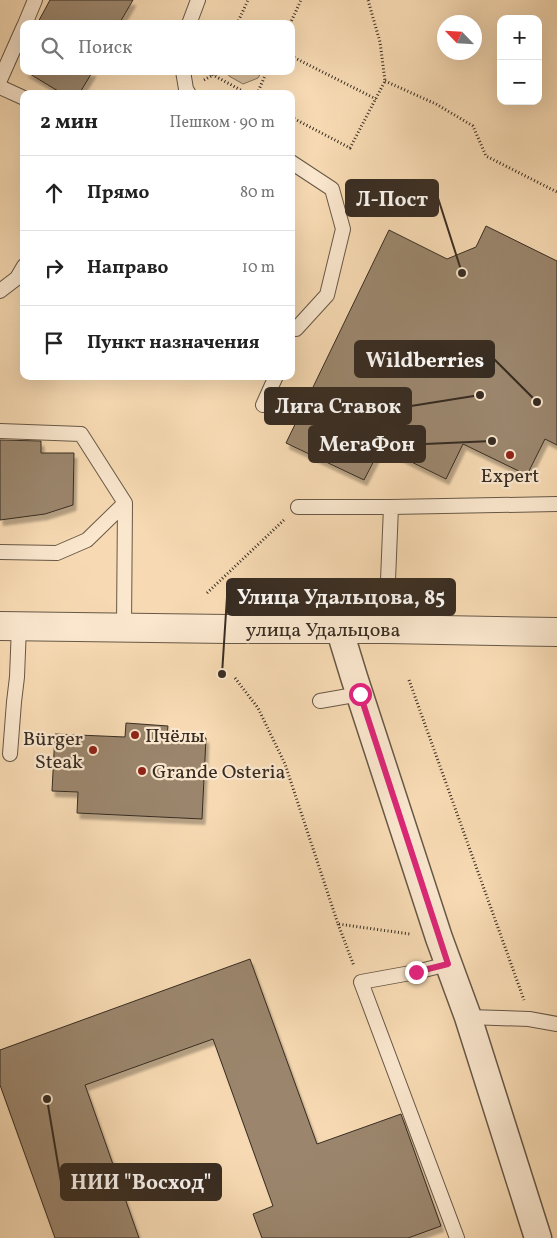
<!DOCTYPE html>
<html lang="ru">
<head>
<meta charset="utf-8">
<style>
  :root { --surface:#fff; --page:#f2f2f2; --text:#222; --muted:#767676; --line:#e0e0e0 }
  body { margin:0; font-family:Vollkorn,serif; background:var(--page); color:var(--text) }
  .controls { position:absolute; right:15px; top:15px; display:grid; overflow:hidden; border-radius:10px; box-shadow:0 5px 20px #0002 }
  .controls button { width:45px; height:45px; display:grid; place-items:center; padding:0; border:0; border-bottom:1px solid var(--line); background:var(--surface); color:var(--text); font:25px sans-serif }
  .compass { position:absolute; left:437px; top:15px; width:45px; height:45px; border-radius:50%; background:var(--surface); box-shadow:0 5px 20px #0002; rotate:295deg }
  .stop { position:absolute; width:15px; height:15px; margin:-11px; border:4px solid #db2777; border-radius:50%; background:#fff }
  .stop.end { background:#db2777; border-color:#fff; box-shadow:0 1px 5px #0008 }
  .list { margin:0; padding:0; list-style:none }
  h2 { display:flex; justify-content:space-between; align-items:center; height:65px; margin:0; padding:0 20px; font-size:21px }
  h2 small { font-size:16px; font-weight:400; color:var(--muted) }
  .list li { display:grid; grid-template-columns:32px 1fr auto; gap:15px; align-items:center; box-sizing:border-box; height:75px; padding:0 20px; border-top:1px solid var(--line) }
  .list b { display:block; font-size:19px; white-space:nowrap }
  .list em { font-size:16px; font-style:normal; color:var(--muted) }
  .icon { flex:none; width:28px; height:28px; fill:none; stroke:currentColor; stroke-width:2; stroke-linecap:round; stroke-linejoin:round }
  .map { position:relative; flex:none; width:557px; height:1238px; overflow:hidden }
  .search { position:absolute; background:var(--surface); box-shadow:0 5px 20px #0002; left:20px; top:20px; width:275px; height:55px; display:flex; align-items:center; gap:12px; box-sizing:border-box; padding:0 18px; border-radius:10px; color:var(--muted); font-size:19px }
  .panel { position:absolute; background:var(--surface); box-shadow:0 5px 20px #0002; left:20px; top:90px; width:275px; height:290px; border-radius:10px }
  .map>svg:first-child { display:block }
  .green { fill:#d6bc9a; stroke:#86745e }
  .building { fill:#9b866d; stroke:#372c22; filter:url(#shadow) }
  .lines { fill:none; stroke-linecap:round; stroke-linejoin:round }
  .service-casing { stroke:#675846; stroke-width:16 }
  .minor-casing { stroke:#675846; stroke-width:29 }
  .tertiary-casing { stroke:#675846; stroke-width:30 }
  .path { stroke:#372c22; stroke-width:3; stroke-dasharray:1 2.5; stroke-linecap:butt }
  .service { stroke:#fae7ce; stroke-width:14 }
  .minor { stroke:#fae7ce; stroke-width:26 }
  .tertiary { stroke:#fae7ce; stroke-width:28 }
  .route { stroke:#db2777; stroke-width:6 }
  .poi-dot { fill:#8f2418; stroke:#fae7ce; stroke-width:2 }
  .labels { text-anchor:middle; stroke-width:4.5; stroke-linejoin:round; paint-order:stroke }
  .poi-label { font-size:20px; fill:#372c22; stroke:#fae7ce; text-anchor:start }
  .street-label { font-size:20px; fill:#372c22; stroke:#fae7ce }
  .leader { fill:none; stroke:#372c22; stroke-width:2 }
  .callout-dot { fill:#372c22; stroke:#fae7ce; stroke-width:2 }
  .callout { fill:#372c22; stroke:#372c22; stroke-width:2 }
  .callout-label { font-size:21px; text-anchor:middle; font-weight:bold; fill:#fff }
</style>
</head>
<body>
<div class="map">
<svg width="557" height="1238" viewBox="0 0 557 1238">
  <defs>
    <filter id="shadow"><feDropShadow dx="3" dy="5.5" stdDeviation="1" flood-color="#0004"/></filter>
  </defs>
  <rect width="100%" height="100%" fill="#f7dab3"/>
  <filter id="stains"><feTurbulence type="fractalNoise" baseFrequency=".004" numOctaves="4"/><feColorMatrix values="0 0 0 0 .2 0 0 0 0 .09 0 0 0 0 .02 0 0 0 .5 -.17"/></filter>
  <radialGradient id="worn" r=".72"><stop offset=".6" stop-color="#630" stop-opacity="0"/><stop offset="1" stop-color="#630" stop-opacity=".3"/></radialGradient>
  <path class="green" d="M227,71H262L258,78L243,84L229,76Z"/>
  <path class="building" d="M50,0H133L119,24H37Z
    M25,71H93L79,94H63Z
    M486,226L557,261V445L545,439L527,475L463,444L446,479L381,447L364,480L286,443L389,230L447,259L476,247Z
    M0,440L41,441V453H74L73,505L45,514L0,520Z
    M126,723L168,726L167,736L206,738L202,819L77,813L78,792L52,791L55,734L125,737Z
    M250,959L317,1144L401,1114L441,1226L408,1238H262L253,1214L273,1206L213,1039L85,1085L139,1238H55L0,1085V1050Z"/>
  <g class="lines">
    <g class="service-casing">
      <path id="service" d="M25,24L35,0
        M189,24L198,0
        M183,71L186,89L189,94
        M0,80L24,26
        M0,87L24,98
        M291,162L332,189L343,229L327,295L296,329L291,328
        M0,291L17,278L24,266
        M263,405L276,376
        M0,431L81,434L125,503L124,628
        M298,507H391
        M0,552L57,553L87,540L125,503
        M386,629L391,507L557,504
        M320,701L360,694
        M10,754L14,702L17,677L19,626
        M448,964L416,972L361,982L457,1238
        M468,1017L529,1019L557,1024"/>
    </g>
    <g class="minor-casing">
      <path id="minor" d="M339,628L354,677L439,938L468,1017L538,1238"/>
    </g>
    <g class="tertiary-casing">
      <path id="tertiary" d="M0,626L228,629H386L557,632"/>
    </g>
    <path class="path" d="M237,24L248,0
      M290,24L301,0
      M291,56L376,99
      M215,71L213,75L248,94
      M204,80L213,75
      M385,81L436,104L473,126L486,156L557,192
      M156,94L168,92
      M257,94L267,71
      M291,117L350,148L385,81L380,42L368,0
      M207,593L285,519
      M235,678L258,708L285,764L338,924L410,934
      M409,680L524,1000
      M338,924L354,966"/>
    <use href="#service" class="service"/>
    <use href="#minor" class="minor"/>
    <use href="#tertiary" class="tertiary"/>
  </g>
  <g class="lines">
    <path class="route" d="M360,694L448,964L416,972"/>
  </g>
  <g class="poi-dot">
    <circle cx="510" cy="455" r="5"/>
    <circle cx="135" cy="735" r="5"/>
    <circle cx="93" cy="750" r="5"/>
    <circle cx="142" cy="771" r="5"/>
  </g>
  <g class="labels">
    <g class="poi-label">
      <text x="510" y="482" text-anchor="middle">Expert</text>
      <text x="145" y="742">Пчёлы</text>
      <text x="83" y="745" text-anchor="end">Bürger<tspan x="83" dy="23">Steak</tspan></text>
      <text x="152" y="778">Grande Osteria</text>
    </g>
    <g class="street-label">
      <text x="323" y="636">улица Удальцова</text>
    </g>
  </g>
  <path class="leader" d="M462 273L438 198M537 402L494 359M480 395L411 406M492 441L425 444M222 674L227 597M47 1099L61 1182"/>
  <g class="callout-dot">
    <circle cx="462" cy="273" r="5"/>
    <circle cx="537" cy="402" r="5"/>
    <circle cx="480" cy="395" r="5"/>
    <circle cx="492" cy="441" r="5"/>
    <circle cx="222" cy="674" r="5"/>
    <circle cx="47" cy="1099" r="5"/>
  </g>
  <g class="callout">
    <rect x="346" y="180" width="92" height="36" rx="5"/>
    <rect x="355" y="341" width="139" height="36" rx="5"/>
    <rect x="265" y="388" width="146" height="36" rx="5"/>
    <rect x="309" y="426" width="116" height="36" rx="5"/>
    <rect x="227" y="579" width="228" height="36" rx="5"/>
    <rect x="61" y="1164" width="160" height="36" rx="5"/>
  </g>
  <g class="callout-label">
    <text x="392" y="206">Л-Пост</text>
    <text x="425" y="367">Wildberries</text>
    <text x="338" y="413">Лига Ставок</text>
    <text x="367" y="451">МегаФон</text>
    <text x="341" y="604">Улица Удальцова, 85</text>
    <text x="141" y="1189">НИИ "Восход"</text>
  </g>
  <rect width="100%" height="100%" filter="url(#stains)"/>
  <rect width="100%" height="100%" fill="url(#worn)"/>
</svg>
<div class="controls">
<button>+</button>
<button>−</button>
</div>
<svg class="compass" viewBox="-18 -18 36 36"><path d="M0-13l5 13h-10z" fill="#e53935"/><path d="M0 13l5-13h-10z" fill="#767676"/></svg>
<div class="stop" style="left:360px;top:694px"></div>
<div class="stop end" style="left:416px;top:972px"></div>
<div class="search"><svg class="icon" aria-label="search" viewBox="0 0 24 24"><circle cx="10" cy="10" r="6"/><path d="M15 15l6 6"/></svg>Поиск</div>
<section class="panel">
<h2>2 мин<small>Пешком · 90 m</small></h2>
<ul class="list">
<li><svg class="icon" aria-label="ahead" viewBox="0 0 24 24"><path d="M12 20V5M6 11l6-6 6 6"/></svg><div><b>Прямо</b></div><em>80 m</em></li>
<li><svg class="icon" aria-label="right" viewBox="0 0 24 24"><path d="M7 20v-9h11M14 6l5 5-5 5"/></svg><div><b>Направо</b></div><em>10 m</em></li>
<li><svg class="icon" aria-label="arrive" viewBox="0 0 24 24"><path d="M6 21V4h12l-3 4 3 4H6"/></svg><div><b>Пункт назначения</b></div></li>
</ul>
</section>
</div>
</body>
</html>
